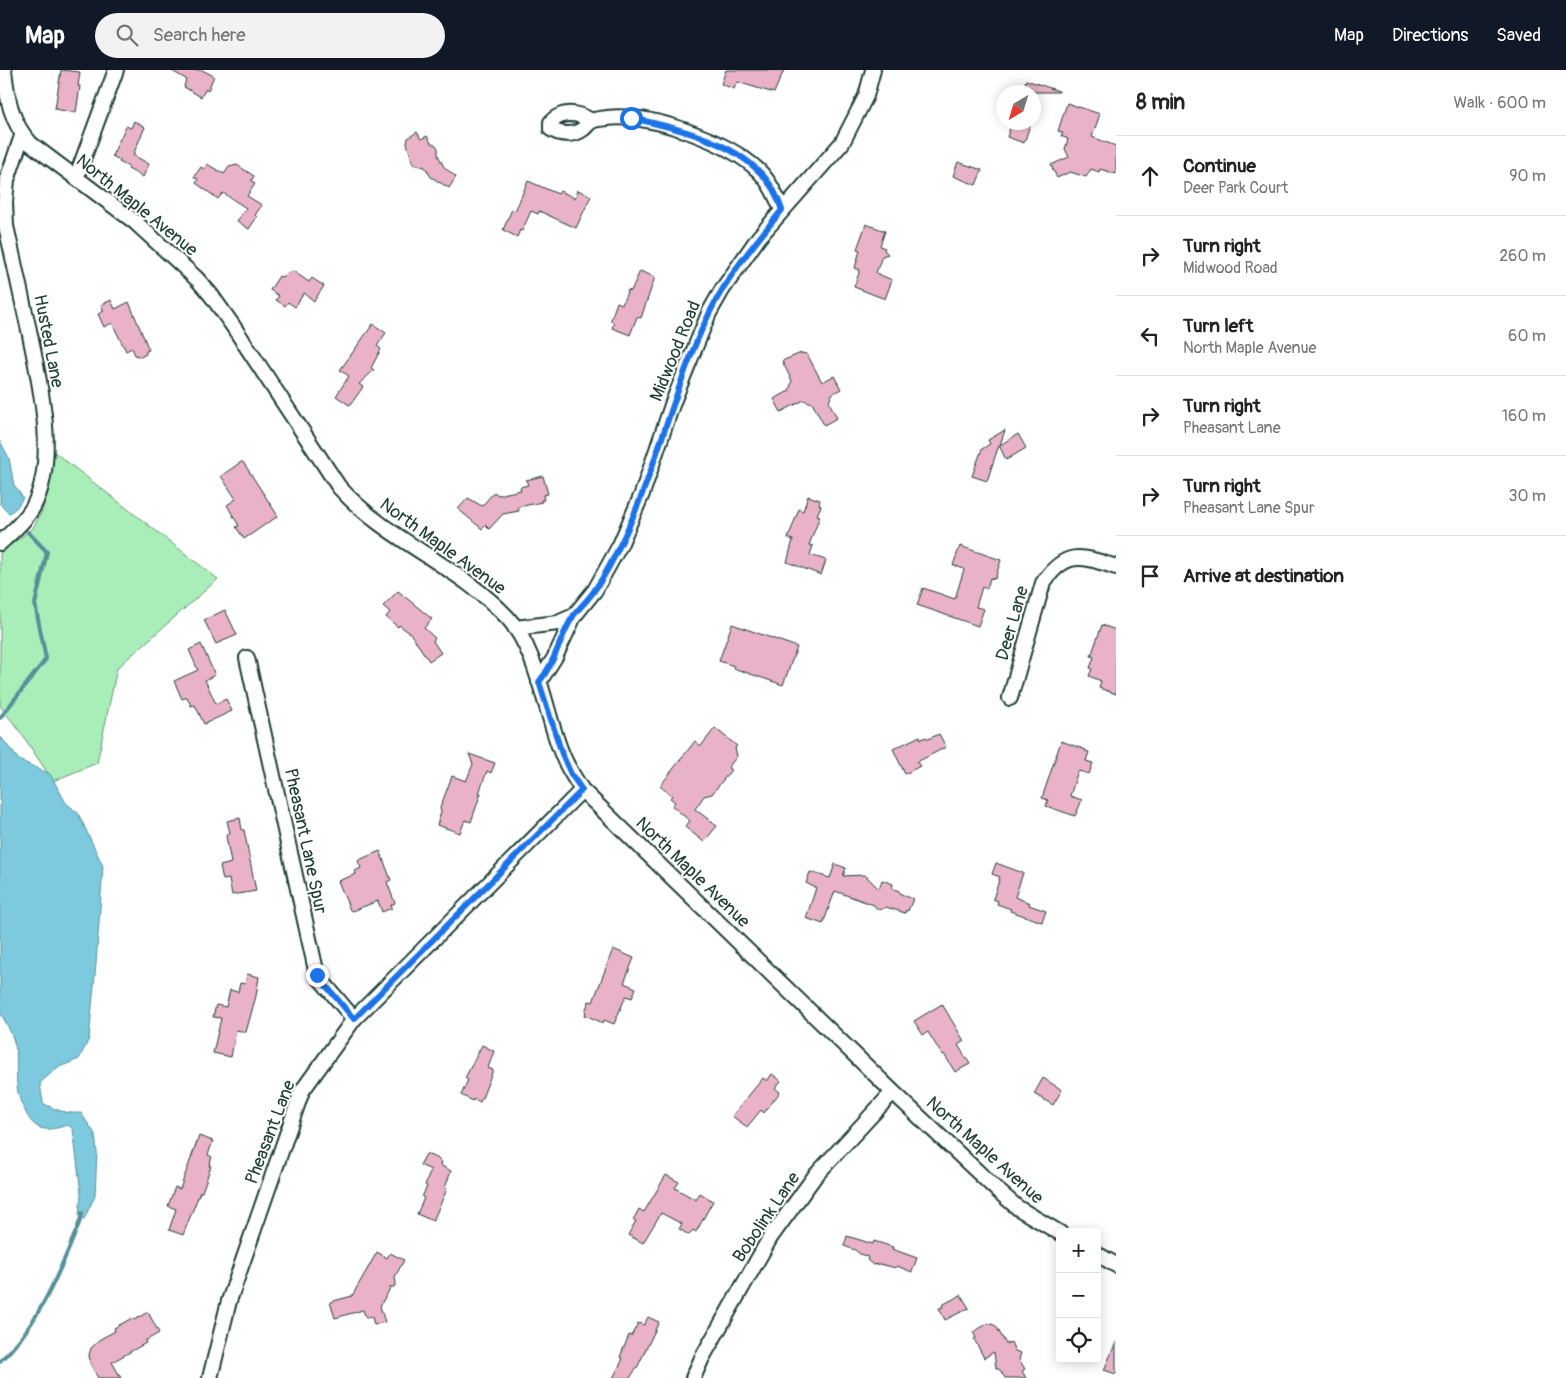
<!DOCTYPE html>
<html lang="en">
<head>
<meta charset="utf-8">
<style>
  :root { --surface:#fff; --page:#f2f2f2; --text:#222; --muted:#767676; --line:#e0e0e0; --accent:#111827 }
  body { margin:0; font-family:Pangolin,sans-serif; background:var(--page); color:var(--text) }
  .controls { position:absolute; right:15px; bottom:15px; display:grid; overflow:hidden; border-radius:5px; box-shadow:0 2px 12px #0003 }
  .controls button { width:45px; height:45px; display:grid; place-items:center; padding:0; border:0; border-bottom:1px solid var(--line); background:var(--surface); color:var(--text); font:25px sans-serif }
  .compass { position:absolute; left:996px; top:15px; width:45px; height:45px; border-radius:50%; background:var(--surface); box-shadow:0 2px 12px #0003; rotate:218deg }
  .stop { position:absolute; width:15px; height:15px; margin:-11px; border:4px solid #1a73e8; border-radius:50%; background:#fff }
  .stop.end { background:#1a73e8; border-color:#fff; box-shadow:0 1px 5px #0008 }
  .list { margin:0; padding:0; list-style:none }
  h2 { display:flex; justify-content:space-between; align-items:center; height:65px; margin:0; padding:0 20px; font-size:21px }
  h2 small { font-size:16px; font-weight:400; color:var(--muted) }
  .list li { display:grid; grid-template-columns:32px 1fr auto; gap:15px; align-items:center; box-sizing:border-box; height:80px; padding:0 20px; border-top:1px solid var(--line) }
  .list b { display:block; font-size:19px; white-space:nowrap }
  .list p { margin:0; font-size:16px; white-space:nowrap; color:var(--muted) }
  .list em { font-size:16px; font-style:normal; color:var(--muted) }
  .icon { flex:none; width:28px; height:28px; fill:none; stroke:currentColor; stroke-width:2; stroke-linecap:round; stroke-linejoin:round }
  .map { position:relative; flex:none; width:1116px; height:1308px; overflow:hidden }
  header { display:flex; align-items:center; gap:30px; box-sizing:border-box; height:70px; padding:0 25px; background:var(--accent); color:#fff }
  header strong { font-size:24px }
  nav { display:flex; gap:28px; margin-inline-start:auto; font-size:18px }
  .search { width:350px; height:45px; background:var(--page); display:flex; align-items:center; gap:12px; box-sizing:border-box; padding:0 18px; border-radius:28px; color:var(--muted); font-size:19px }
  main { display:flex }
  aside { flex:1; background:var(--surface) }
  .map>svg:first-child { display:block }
  .green { fill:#a9edb8; stroke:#649576 }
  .water { fill:#7dc9dd; stroke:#579199 }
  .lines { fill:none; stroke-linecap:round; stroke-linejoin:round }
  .stream { stroke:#579199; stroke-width:4 }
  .building { fill:#e9b2c9; stroke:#1f3d34 }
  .street-casing { stroke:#1f3d34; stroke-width:18 }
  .street { stroke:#fff; stroke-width:14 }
  .route { stroke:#1a73e8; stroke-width:6 }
  .labels { text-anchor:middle; stroke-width:4; stroke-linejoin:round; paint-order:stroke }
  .street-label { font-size:18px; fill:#1f3d34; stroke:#fff }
</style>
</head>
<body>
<header>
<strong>Map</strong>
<div class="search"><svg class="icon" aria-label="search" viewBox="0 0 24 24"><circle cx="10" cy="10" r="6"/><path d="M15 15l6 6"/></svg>Search here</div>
<nav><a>Map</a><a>Directions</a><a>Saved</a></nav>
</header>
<main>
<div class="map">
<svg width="1116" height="1308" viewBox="0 0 1116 1308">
  <rect width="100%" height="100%" fill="#fff"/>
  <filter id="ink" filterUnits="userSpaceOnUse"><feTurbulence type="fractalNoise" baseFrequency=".02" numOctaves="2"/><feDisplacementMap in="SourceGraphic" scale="10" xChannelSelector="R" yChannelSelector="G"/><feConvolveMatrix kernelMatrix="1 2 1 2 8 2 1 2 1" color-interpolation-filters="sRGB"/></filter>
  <g filter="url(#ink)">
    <path class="green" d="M53,381L218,509L117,598L97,693L53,711L19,660L0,636V483L33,458L43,439Z"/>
    <path class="water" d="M0,371L9,388L14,415L23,428L17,437L10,443L7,442L0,434Z
      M0,666L19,690L50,704L66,733L78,743L103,796L96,894L89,969L79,989L57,998L40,1013L43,1033C55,1040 67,1044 81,1043L95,1064L97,1082L95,1126L84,1149L79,1146L81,1123L73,1059L68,1055C48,1061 36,1063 26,1043C13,1020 18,1007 16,982C16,972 6,951 0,943Z"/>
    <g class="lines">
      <path class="stream" d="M0,648L46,589L35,534L47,482L28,462
        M0,1291C33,1261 53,1216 70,1176C74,1165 80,1154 82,1143"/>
    </g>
    <path class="building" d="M61,0L80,2L78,16H80L76,43L55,39Z
      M170,0H202L214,6L208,20L206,19L201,27L184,17L186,9Z
      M726,0H784L774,23L737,12L734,19L721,14Z
      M1026,10L1059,21V22H1022Z
      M1067,33L1100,44L1092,67L1116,76V104L1100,99L1099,102L1091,99L1086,107L1070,102L1057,108L1051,95L1069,87L1065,79L1068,69L1061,66L1063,63L1058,61Z
      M134,51L145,57L133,85L149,94L143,107L128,99L129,97L119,92L120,90L112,86L126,56L131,58Z
      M1012,52H1031L1024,73L1007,67Z
      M417,62L421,69L427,66L431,73L436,75L438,78V85L444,97L456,107L449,118L431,107L425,97L413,94L407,73L408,68Z
      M958,92L982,100L976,115L953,106Z
      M207,94L224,104L229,97L237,95L254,106L251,111L255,114L247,126L262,135L255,145L257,147L249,159L237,151L246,138L223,123L218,129L196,113L198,109L194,107L201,97L204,99Z
      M528,111L558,124L560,121L575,128L578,120L591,126L576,158L539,141L538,144L531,141L522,161L520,160L517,167L503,160L512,139L515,141Z
      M866,154L885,161L880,176L885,178L884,180L888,184L882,186L876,203L892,210L885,229L854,217L860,200L855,198L860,180L857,179Z
      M293,201L309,212L312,208L324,216L314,231L304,223L295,237L288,232L285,236L276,230L279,226L270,220L279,206L281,207L284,206L287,203Z
      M640,201L655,207L641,248L637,247L630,265L612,258L614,253L611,251V249L617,232L622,234L628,220L631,221Z
      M111,230L115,239L129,232L149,280L146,281V284L141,287L135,285L132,278L126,281L112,253L104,257L98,244L104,241L101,235Z
      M373,254L386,263L377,276L381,279L371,298L374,300L359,314L363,317L351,334L349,335L336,326L349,306L340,300Z
      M801,283L807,284L822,312L834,306L841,319L832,324L829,332L837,348L824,355L812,333L804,330L781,342L774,329L789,321L792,311L782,291Z
      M1005,360L1000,375L1018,364L1026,378L1006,390L999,375L987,411L972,406L982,379L990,374L988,370Z
      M241,392H243L278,446L244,469L236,457L239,456L227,435L236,429L221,406Z
      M543,406L548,424L543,425L544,430H541L542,432L518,437L519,441L503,444L489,459L485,455L482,459L458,439L468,428L482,436L494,422L498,425L521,420L520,417L528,415L526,410Z
      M808,426L820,430L819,434L821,436L817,445L820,446L809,475L813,476L810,485L826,490L821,505L787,492L793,470L788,468L799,439L803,441Z
      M960,476L1001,490L995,509L990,508L987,519L982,517L976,537L984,539L978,556L917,535L923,518L955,529L964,499L953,495Z
      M398,521L432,549L424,558L435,568L433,571L441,583L429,591L410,563L399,555L398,557L386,547L390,542L383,536Z
      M225,540L237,565L216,574L204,550Z
      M732,554L797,577L783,615L733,598L734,596L719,591Z
      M1102,555L1116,560V624L1099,618L1101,611L1089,606L1092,599L1090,598L1094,587L1091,586Z
      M201,574L215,605L205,610L216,634L226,629L232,641L204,654L195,635L191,636L187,627L182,629L174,611L198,600L189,580Z
      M715,658L737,676L735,678L737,686L728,698L731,700L712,724L704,726L695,739L717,756L704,772L685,757L690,751L672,736L675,732L670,728L672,726L660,716L695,671L701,676Z
      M939,664L946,677L917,692L920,696L905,704L893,679L920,666L921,669L926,667L928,669Z
      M1061,671L1086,680L1085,681L1089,682L1086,691L1093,693L1089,704L1079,701L1077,704L1070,726L1082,730L1075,746L1046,736L1048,730L1042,728Z
      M469,684L495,693L491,703L487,701L479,723H481L471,752L465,750L460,763L437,755L441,742L440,738L452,706L466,711L467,709L473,694Z
      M240,748L242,760H244L256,821L232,825L229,809L223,810L220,796L231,793L226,766L230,763L227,751Z
      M380,781L391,810L387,812L395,833L391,835L392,838L382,842L378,831L352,841L350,840L338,811L356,804L355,801L361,798L358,791L359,790Z
      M996,793L1023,803L1015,827L1030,833L1029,835L1046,841L1042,852L1010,841L1011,839L997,834L998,831L993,829L1000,807L992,804Z
      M835,794L846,798L843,806L865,805L879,819L882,810L893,814L892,818L899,821L901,824L913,829L908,841L906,840L905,843L886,837L880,840L876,838L874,835L835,821L823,854L806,848L816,818L806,813L810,802L830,808Z
      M613,879L634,888L624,913L636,918L632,928L626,926L614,954L604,950L603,953L585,945L586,942H585L589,931L593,932Z
      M247,904L259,907L256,926L246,962L236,960L231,987L213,983L221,948L213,947L216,935L226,937L230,920L238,922L240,913L245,914Z
      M942,934L964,971L958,975L970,994L955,1002L944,984L942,985L928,962L923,965L914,951Z
      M482,975L494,981L488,998L493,1000L482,1028L480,1032L474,1029L473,1031L461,1025L468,1010L465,1008Z
      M772,1004L781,1011L775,1018L780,1022L764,1043L761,1040L747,1057L732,1046L763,1008L767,1011Z
      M1043,1008L1062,1020L1053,1035L1034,1024Z
      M199,1066L213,1071L208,1085L212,1087L209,1096H211L202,1122H200L183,1165L169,1160L176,1139L168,1136L175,1117L180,1119Z
      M426,1084L437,1088L441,1092L440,1095L451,1101L445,1118L447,1119L433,1151L417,1144L424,1128L422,1127L427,1116L425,1115L431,1100L420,1095Z
      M666,1105L679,1112L675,1118L696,1130L700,1123L713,1131L696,1162L693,1160L689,1165L679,1159L682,1154L661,1143L643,1173L628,1165L636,1151L633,1150L639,1139L644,1142Z
      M847,1166L873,1174L874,1171L893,1177L892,1179L917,1188L912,1202L897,1196L896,1198L880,1194L873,1195L867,1190L868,1187L860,1184L855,1180L844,1176Z
      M377,1182L387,1188L390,1183L404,1190L395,1207L396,1213L394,1217H391L380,1236L385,1252L374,1255L372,1247L366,1248L363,1240L335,1248L330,1232L352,1226Z
      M961,1225L969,1238L945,1250L939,1238L943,1237L942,1235Z
      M148,1242L159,1263L145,1271L146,1273L112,1292L121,1308H98L91,1295L89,1285L91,1278L102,1268L115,1261L114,1258L132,1248L134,1250Z
      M648,1247L659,1252L638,1296L630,1308H613L623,1289L620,1287L629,1265L631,1266L638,1253L644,1255Z
      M989,1253L996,1256L1006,1274L1011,1272L1015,1281L1021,1283L1019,1289L1025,1299L1022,1301L1026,1308H1005L1000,1300L996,1298L994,1282L984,1288L974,1269L976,1268L973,1262Z
      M1116,1272V1304L1104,1300Z"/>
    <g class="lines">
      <g class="street-casing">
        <path id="street" d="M4,0C7,28 11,53 31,74L135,152L197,209L211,225L233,256L339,417C386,470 458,495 507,547C538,580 545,643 562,684C567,697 575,709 582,720L893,1022L997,1120L1018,1138L1060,1163
          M592,51C578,43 563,40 551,52V59C560,65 574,66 583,59C586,57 588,53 592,51C595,49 602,49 607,48C650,43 728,71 759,101C770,112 776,126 782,140
          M76,108L116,0
          M0,473C12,462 25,451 33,437C59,388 39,311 29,260C21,226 14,191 6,156L5,132L7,110L22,66
          M515,558L558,553L574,546L595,520L620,475L642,424L673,332L709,243L722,220L759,167L842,73L866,26L873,0
          M247,588L317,905L354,949
          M539,612L555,587L574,546
          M1010,628L1043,513C1066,479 1082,486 1116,497
          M1097,1184L1116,1195
          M210,1308L229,1231L302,1021L354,949L582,720
          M693,1308L702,1288L770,1168L815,1106L893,1022"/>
      </g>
      <use href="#street" class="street"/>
    </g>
  </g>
  <g class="lines" filter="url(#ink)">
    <path class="route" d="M317,905L354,949L582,720L571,704L562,684L539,612C556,592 560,565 574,545C581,536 590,528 596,518C605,505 613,490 620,475C657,401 673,317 710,242C728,205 756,172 782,140C779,132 776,123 771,116C743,73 678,58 631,48"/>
  </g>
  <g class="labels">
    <g class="street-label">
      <text transform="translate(137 135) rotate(39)" y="6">North Maple Avenue</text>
      <text transform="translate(49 271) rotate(79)" y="6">Husted Lane</text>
      <text transform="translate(675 281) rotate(-68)" y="6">Midwood Road</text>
      <text transform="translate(443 476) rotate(36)" y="6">North Maple Avenue</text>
      <text transform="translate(1012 553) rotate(-74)" y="6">Deer Lane</text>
      <text transform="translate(306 771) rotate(78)" y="6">Pheasant Lane Spur</text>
      <text transform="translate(693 802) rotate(44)" y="6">North Maple Avenue</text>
      <text transform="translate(270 1062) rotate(-69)" y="6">Pheasant Lane</text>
      <text transform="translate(985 1080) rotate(42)" y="6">North Maple Avenue</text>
      <text transform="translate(766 1147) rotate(-56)" y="6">Bobolink Lane</text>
    </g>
  </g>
</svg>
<div class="controls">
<button>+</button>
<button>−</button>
<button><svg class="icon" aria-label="locate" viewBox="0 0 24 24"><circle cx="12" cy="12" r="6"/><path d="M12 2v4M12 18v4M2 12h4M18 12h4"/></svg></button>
</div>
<svg class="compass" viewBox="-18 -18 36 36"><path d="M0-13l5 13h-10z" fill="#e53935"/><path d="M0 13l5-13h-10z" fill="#767676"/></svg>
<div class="stop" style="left:631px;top:48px"></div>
<div class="stop end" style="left:317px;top:905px"></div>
</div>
<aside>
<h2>8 min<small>Walk · 600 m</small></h2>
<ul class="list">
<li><svg class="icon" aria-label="ahead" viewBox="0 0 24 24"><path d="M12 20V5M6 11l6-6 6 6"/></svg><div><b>Continue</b><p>Deer Park Court</p></div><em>90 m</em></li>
<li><svg class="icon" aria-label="right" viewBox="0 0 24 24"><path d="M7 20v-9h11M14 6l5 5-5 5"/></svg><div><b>Turn right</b><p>Midwood Road</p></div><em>260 m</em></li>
<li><svg class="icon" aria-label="left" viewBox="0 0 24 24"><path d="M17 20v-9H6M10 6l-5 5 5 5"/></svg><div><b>Turn left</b><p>North Maple Avenue</p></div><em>60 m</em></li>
<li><svg class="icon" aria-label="right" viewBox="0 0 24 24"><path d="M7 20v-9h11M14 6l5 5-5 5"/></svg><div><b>Turn right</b><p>Pheasant Lane</p></div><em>160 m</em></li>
<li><svg class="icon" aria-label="right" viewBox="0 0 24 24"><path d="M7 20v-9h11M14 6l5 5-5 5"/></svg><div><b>Turn right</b><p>Pheasant Lane Spur</p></div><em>30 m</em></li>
<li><svg class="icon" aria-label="arrive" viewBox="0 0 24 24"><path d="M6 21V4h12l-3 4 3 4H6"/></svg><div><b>Arrive at destination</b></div></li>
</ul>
</aside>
</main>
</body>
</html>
